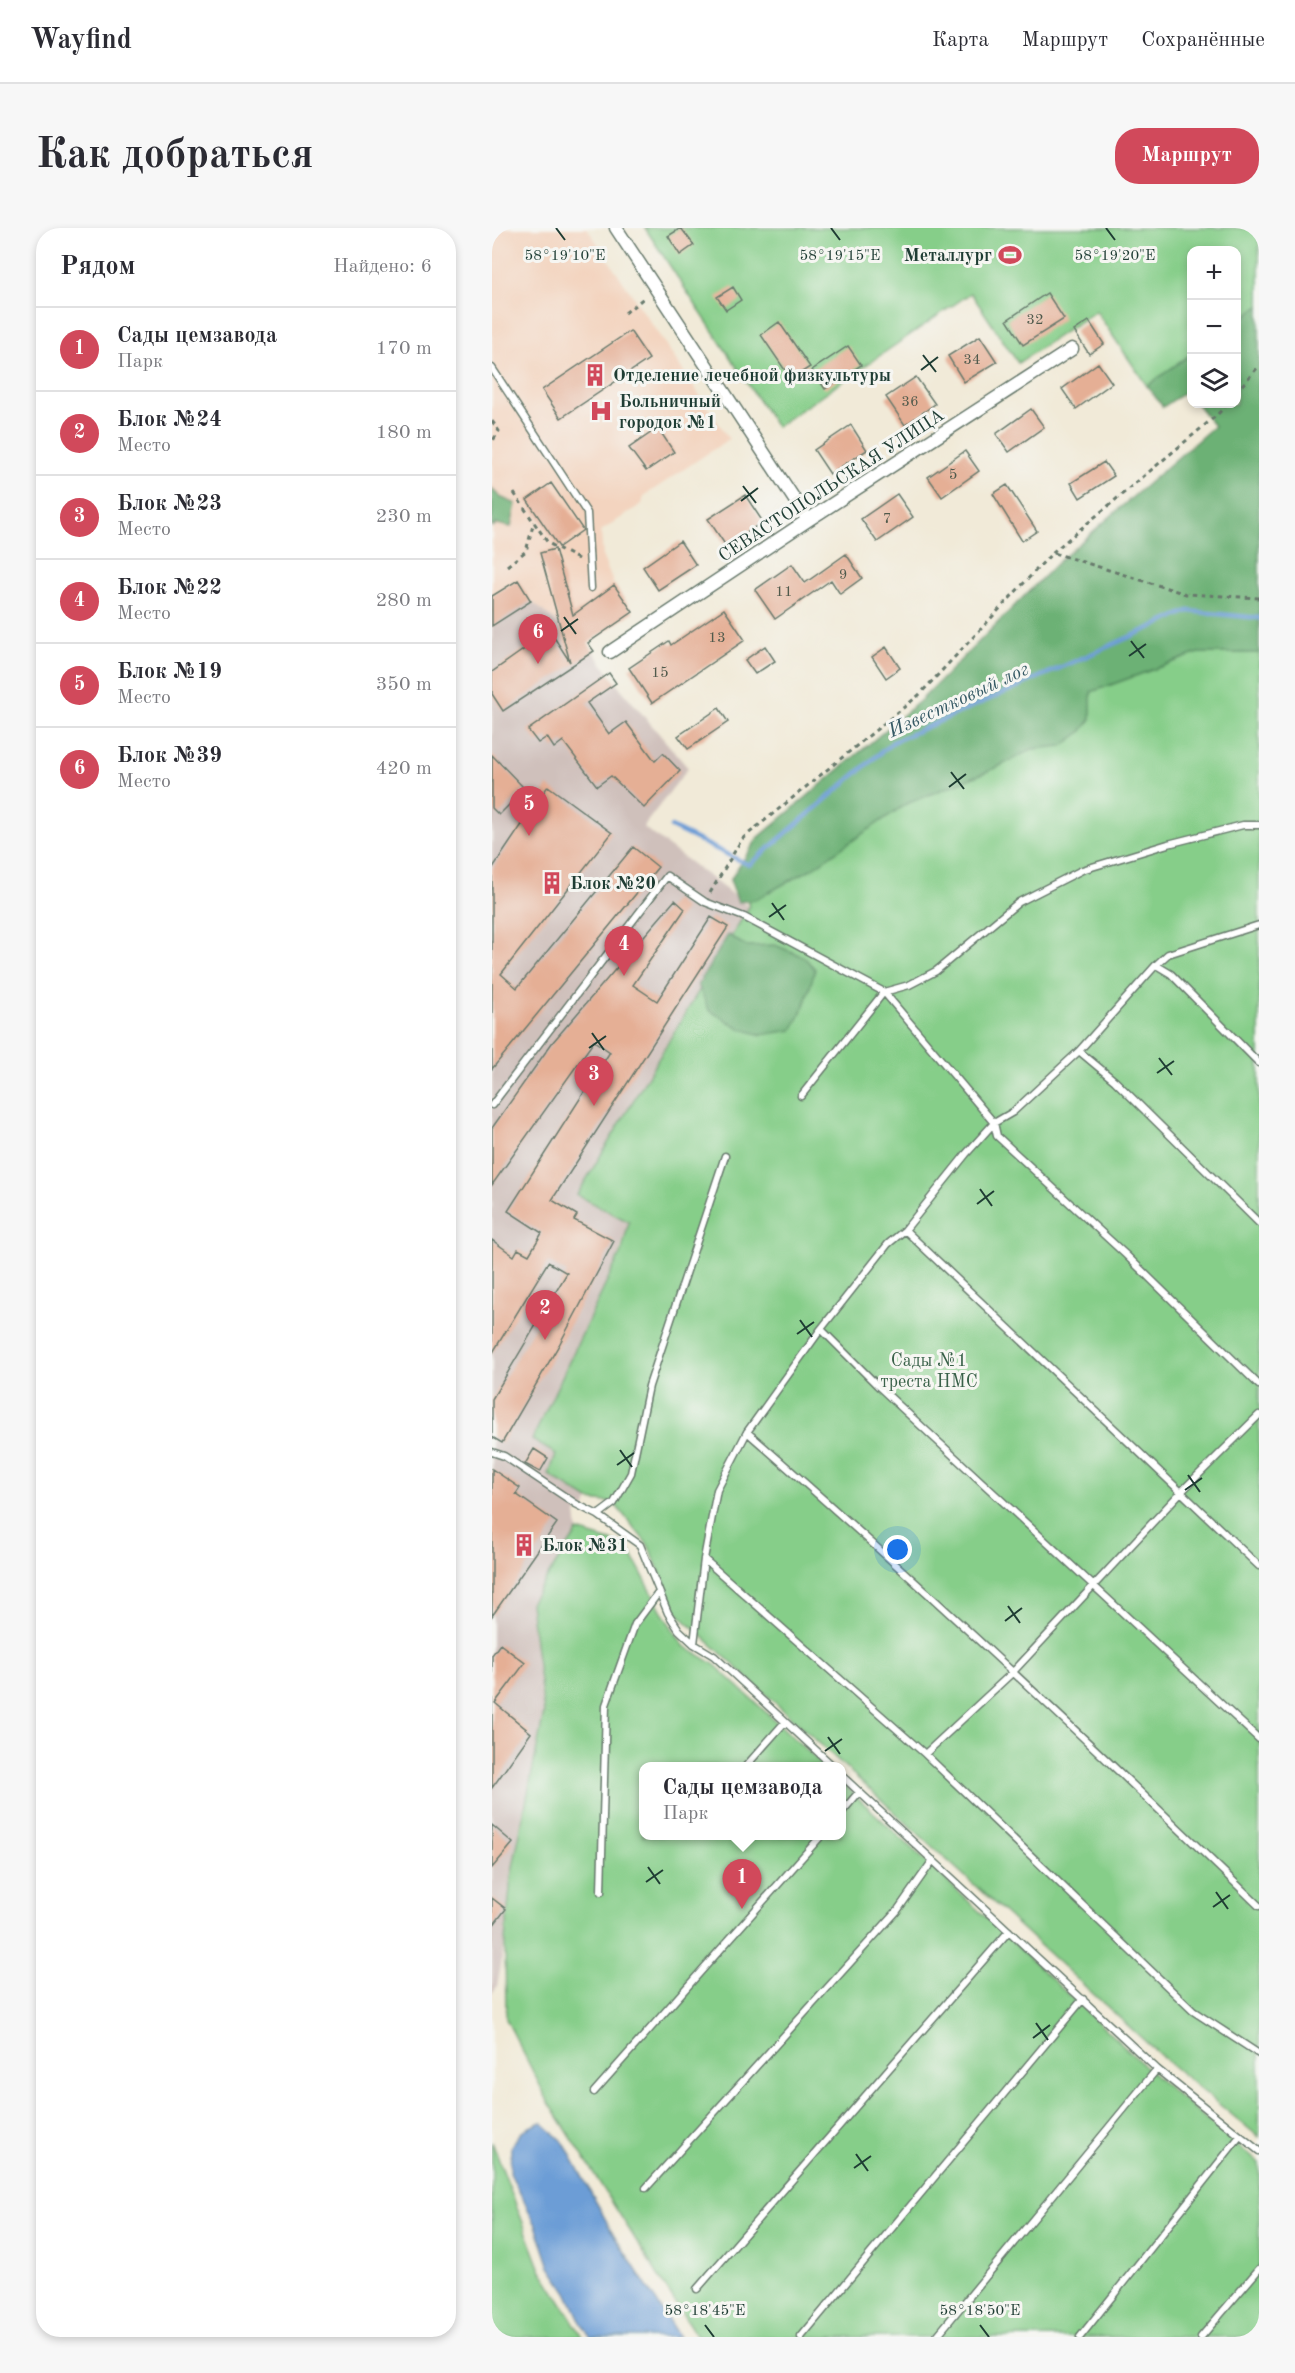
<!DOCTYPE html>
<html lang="ru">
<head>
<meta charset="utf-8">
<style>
  :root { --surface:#fff; --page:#f7f7f7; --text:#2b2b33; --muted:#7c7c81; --line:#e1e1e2; --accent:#d1495b }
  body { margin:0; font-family:"Old Standard TT",serif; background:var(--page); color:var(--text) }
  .controls { position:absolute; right:18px; top:18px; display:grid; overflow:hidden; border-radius:12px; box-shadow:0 3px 9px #0003 }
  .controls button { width:54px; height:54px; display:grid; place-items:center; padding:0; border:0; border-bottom:2px solid var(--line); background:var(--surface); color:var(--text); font:30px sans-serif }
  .you { position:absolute; left:406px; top:1322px; width:21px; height:21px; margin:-15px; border:4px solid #fff; border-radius:50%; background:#1a73e8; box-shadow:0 0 0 9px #1a73e833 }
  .badge { display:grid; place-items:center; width:39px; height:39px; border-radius:50%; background:var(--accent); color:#fff; font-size:20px; font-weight:700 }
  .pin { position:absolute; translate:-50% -50px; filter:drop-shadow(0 2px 3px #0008) }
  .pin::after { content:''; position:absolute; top:32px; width:21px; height:18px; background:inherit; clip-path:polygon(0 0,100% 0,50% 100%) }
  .popup { position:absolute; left:147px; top:1534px; width:207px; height:78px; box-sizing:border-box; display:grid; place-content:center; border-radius:12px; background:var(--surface); filter:drop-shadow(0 2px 4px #0005); font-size:20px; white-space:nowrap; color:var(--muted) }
  .popup b { font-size:22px; color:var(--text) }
  .popup::after { content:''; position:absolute; left:50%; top:100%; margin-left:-12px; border:12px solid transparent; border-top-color:var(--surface) }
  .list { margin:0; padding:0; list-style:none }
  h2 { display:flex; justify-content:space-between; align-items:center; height:78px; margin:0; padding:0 24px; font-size:26px }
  h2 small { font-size:20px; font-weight:400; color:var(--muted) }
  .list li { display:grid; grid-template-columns:39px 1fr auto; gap:18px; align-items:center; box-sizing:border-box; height:84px; padding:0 24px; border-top:2px solid var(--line) }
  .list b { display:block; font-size:22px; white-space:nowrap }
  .list p { margin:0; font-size:20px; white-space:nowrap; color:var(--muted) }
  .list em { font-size:20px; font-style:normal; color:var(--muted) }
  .icon { flex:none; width:33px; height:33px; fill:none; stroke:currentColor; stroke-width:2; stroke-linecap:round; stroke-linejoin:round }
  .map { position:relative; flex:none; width:767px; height:2109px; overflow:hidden; border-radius:24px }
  header { display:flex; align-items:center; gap:36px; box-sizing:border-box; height:84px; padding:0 30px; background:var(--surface); border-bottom:2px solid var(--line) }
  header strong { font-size:28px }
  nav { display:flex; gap:33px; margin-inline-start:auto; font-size:21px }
  .intro { display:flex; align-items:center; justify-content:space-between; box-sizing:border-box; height:144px; padding:0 36px }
  h1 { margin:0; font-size:42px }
  .button { padding:15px 27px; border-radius:24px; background:var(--accent); color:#fff; font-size:21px; font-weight:700 }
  main { display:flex; gap:36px; padding:0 36px }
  aside { flex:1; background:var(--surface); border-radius:24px; box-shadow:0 3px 9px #0003 }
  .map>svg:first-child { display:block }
  .built { fill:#f3d4bf }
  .industrial { fill:#cfc0bb }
  .green { fill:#86ce89; stroke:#52865e; stroke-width:1.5 }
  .forest { fill:#6cb175; stroke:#467754; stroke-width:1.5 }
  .water { fill:#6c9dd6; stroke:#466d85; stroke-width:1.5 }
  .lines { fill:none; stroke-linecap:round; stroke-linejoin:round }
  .stream { stroke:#6c9dd6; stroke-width:4.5 }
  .building { fill:#e5af95 }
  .service-casing { stroke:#687a6d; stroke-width:9 }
  .minor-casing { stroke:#687a6d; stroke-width:15 }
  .path { stroke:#687a6d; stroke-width:3; stroke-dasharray:4.5 4.5; stroke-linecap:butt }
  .service { stroke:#fff; stroke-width:6 }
  .minor { stroke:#fff; stroke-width:12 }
  .ticks { fill:none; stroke:#1f3d34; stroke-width:2 }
  .labels { text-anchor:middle; stroke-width:6; stroke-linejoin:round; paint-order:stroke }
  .number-label { font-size:15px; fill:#505a4c }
  .poi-label { font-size:18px; font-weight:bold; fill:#1f3d34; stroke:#f6f6f2; text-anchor:start }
  .street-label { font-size:18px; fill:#1f3d34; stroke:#f6f6f2 }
  .park-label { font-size:18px; fill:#396149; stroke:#f6f6f2 }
  .water-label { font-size:20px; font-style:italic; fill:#365a65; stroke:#f6f6f2 }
  .ticks-label { font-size:15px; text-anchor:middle; fill:#1f3d34; stroke:#f6f6f2; stroke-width:6; stroke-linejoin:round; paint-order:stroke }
</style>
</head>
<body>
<header>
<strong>Wayfind</strong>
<nav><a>Карта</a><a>Маршрут</a><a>Сохранённые</a></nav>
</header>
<div class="intro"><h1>Как добраться</h1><a class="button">Маршрут</a></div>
<main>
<aside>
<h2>Рядом<small>Найдено: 6</small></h2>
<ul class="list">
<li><span class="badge">1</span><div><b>Сады цемзавода</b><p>Парк</p></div><em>170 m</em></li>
<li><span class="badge">2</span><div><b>Блок №24</b><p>Место</p></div><em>180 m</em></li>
<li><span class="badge">3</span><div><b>Блок №23</b><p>Место</p></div><em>230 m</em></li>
<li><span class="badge">4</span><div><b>Блок №22</b><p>Место</p></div><em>280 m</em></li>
<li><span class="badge">5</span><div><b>Блок №19</b><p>Место</p></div><em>350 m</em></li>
<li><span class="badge">6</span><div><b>Блок №39</b><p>Место</p></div><em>420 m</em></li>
</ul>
</aside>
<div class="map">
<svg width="767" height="2109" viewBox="0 0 767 2109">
  <rect width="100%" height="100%" fill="#f6f6f2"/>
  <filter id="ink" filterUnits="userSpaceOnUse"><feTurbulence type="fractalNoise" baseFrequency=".0167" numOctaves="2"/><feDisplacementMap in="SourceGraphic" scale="12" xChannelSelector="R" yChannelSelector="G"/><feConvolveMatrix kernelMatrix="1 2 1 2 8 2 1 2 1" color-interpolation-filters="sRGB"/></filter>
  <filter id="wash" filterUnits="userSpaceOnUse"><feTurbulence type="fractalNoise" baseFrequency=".008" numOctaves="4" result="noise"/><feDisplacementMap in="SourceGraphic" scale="24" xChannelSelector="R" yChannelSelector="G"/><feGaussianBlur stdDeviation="1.35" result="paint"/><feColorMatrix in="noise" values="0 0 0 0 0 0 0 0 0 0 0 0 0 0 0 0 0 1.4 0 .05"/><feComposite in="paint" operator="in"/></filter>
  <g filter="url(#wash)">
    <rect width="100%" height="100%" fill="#f1ead8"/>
    <path class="built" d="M0,0H95L237,211L152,268L150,276L109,303L111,330L122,357L141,384L89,420L67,396L39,373L26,352L0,368Z"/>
    <path class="industrial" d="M26,352L39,373L67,396L88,420L96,415L124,455L196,540L151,599L257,679L86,966L137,994L57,1247L97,1272L93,1281L84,1285L86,1303L38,1375L52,1485L19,1649L13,1713L5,1759L0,1765V368Z"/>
    <path class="green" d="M153,0H767V78L745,94L744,22H700L699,126L655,158L604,83L526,135L479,65L284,199Z
      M706,425H767V1909L679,1837L186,1386L156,1317L122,1275L97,1272L57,1247L64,1226L40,1212L130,1022L137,994L85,967L257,679L253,646L391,540Z
      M86,1303L135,1318L173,1389L192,1418L222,1436L332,1538H151V1608H349V1554L671,1855L767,1935V2109H205L56,1873L14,1791L13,1713L19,1649L52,1485L38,1375Z
      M0,1914L49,2042L91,2109H0Z"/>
    <path class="forest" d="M767,78V425H706L599,464V491L589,504L570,518L540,521L504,540L414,576L319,641L263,672L246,674L238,652L266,610L429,472L566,334L722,198L705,176H744L745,94Z
      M699,126V167L696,162L671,179L655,158Z
      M0,261L8,269L24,276L19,299L5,296L0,299Z
      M236,707L254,718L283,717L312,729L323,741C317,763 312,783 300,802L269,807L247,800L217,782L206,757Z"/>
    <path class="water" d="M49,1894L72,1915L122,2007L187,2109H99L91,2098L75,2064L58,2039L44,1997L18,1945L19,1918L31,1902Z"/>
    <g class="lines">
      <path class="stream" d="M179,599L257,637L401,514L696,383L767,390"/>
    </g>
    <g id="blocks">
      <path class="building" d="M189,0L202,17L188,27L176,8Z
        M241,59L249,72L234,82L225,69Z
        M555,65L572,91L531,117L515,92Z
        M597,93L612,116L597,126L582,103Z
        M287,94L318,139L299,151L269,107Z
        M138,103L157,131L69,190L50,162Z
        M488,108L505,134L472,154L456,128Z
        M356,118L369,137L333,161L320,142Z
        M606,135L620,155L584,181L570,161Z
        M424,149L443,176L413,197L394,169Z
        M539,181L552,199L517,224L504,206Z
        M359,197L375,222L338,246L322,222Z
        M166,200L182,224L154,243L137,220Z
        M473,223L487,243L450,269L436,249Z
        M612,234L622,248L588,270L579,255Z
        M59,255L91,302L67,319L35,272Z
        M515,257L545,303L530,313L501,266Z
        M405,266L421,289L385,314L369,291Z
        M253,267L271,294L234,318L216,291Z
        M188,313L204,337L166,362L151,339Z
        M63,321L81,387L122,357L141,384L96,415L102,423L11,483L0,466V444L58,403L78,434L48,325Z
        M354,326L370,350L348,366L339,352L283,391L263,362L300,336L313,355Z
        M26,352L39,373L0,398V368Z
        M232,381L253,412L160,475L137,440L177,413L179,417Z
        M273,418L283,433L263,446L253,432Z
        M394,419L408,440L394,450L380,429Z
        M117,445L124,455L95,475L117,506L134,494L163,533L171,525L188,543L152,580L119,548L105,558L71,513L62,520L55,509L46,515L36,502Z
        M227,480L236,494L196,521L186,508Z
        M0,527L33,561L7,587L0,580Z
        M56,558L120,605L9,746L25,760L141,619L166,639L0,841V641Z
        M183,672L193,681L141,757L165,773L219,689L236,699L60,972L85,987L82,992L122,1013L67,1117L10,1215L0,1209V1171L75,1045L56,1034L0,1126V1012L22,1028L26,1021L37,1027L50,1005L16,983L118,824L102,813L0,957V900L60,815Z
        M42,1221L56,1230L48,1244L33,1236Z
        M0,1241L28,1260L24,1266L65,1295L0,1388Z
        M8,1416L33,1435L3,1475L39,1505L0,1560V1427Z
        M0,1597L21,1615L0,1640Z
        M0,1670L14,1681L0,1699Z"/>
    </g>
  </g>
  <g filter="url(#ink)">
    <use href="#blocks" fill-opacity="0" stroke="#687a6d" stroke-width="1.5"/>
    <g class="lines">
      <g class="service-casing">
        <path id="service" d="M0,140L95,285L99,360
          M664,737L679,746L767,835
          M587,823L623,853L767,995
          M309,868L392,764L417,757L444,743L527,674L590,642L676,616L751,597H767
          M0,877L175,648L213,674L252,689L392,764L502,895L505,908L634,1027L767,1157
          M413,1002L767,1338
          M329,1101L385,1157L767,1511
          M255,1204C430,1357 600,1516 767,1678
          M0,1224L12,1228L84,1276L106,1287L148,1317L176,1385L187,1402L202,1416L222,1428L341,1538
          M106,1287L122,1275L139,1245L157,1158L233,928
          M212,1331L433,1526L701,1783L767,1826
          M202,1416L212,1331L225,1262L255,1204L329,1101L396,1016L413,1002L474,926L502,895L521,884L587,823L664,737L676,726L767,697
          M433,1526L520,1445L689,1264L767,1187
          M254,1538L293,1494
          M349,1547L665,1841L767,1923
          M349,1585L367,1564
          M109,1664L114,1477L143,1396L167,1364
          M102,1864L329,1608
          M154,1960L405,1683L441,1632
          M205,2061L517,1703
          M309,2109L591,1771
          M444,2109L665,1841
          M588,2109L748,1908
          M709,2109L767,2041"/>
      </g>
      <g class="minor-casing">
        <path id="minor" d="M124,0L316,292
          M118,424L316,292L580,121"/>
      </g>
      <path class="path" d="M133,85L153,69
        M744,164L767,138
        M0,193L7,203L0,214
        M22,265L56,315L88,332
        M562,325L694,366L767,370
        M15,338L34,323L42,294
        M218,665L250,611L427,467L561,324L725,187L735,176"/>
      <use href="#service" class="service"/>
      <use href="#minor" class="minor"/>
    </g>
  </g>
  <path class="ticks" d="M64,0L73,12M339,0L348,12M614,0L623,12M431,127L444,144M429,142L446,129M251,258L264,275M249,273L266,260M72,389L84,406M69,403L86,391M639,413L652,430M637,428L654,416M459,544L472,561M457,559L474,546M280,675L292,692M277,689L294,677M100,805L112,822M97,820L114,808M667,830L680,847M665,845L682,833M488,961L500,978M485,976L502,963M308,1092L320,1109M305,1106L322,1094M128,1222L140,1239M125,1237L142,1225M696,1247L708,1264M693,1262L710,1250M516,1378L528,1395M513,1393L530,1380M336,1509L348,1526M333,1523L350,1511M156,1639L168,1656M154,1654L171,1642M724,1664L736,1681M721,1679L738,1667M544,1795L556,1812M541,1810L558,1797M364,1926L376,1943M362,1940L379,1928M213,2097L222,2109M488,2097L497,2109"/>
  <defs>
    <g id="stadium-bare" transform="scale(1.8)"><path d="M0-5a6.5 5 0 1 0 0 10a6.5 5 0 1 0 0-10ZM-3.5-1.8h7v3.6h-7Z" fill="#d1495b" stroke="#f6f6f2" stroke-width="2.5" paint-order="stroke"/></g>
    <g id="building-bare" transform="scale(1.8)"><path d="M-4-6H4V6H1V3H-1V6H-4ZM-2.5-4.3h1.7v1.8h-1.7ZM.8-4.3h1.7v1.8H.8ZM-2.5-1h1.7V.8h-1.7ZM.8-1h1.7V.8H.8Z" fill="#d1495b" stroke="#f6f6f2" stroke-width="2.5" paint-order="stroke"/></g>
    <g id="hospital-bare" transform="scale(1.8)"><path d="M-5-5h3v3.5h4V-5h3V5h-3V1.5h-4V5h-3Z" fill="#d1495b" stroke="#f6f6f2" stroke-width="2.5" paint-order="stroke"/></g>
  </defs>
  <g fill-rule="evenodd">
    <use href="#stadium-bare" x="518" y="27"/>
    <use href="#building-bare" x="103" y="147"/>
    <use href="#hospital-bare" x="109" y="183"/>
    <use href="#building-bare" x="60" y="655"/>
    <use href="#building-bare" x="32" y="1317"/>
  </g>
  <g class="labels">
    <g class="number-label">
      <text x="543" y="96">32</text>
      <text x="480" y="136">34</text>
      <text x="418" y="178">36</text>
      <text x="461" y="251">5</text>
      <text x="395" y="295">7</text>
      <text x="351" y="351">9</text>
      <text x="292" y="368">11</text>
      <text x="225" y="414">13</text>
      <text x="168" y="449">15</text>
    </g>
    <g class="poi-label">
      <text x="500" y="33" text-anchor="end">Металлург</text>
      <text x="121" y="153">Отделение лечебной физкультуры</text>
      <text x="127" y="179">Больничный<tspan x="127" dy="21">городок №1</tspan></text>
      <text x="78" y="661">Блок №20</text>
      <text x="50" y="1323">Блок №31</text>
    </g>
    <g class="street-label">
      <text transform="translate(339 257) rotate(-33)" y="6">СЕВАСТОПОЛЬСКАЯ УЛИЦА</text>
    </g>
    <g class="park-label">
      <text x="437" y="1138">Сады №1<tspan x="437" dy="21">треста НМС</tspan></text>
    </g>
    <g class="water-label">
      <text transform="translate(466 471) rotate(-25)" y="7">Известковый лог</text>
    </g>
  </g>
  <g class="ticks-label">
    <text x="73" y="32">58°19'10"E</text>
    <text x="348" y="32">58°19'15"E</text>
    <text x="623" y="32">58°19'20"E</text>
    <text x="213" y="2087">58°18'45"E</text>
    <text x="488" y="2087">58°18'50"E</text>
  </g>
</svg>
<div class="controls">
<button>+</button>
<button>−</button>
<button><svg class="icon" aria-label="layers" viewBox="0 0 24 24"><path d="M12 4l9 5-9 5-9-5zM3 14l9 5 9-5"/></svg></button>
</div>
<div class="you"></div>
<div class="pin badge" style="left:250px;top:1681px">1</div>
<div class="popup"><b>Сады цемзавода</b>Парк</div>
<div class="pin badge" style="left:53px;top:1112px">2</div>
<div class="pin badge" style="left:102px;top:878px">3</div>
<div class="pin badge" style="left:132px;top:748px">4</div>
<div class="pin badge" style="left:37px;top:608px">5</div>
<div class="pin badge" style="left:46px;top:436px">6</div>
</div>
</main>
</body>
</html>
